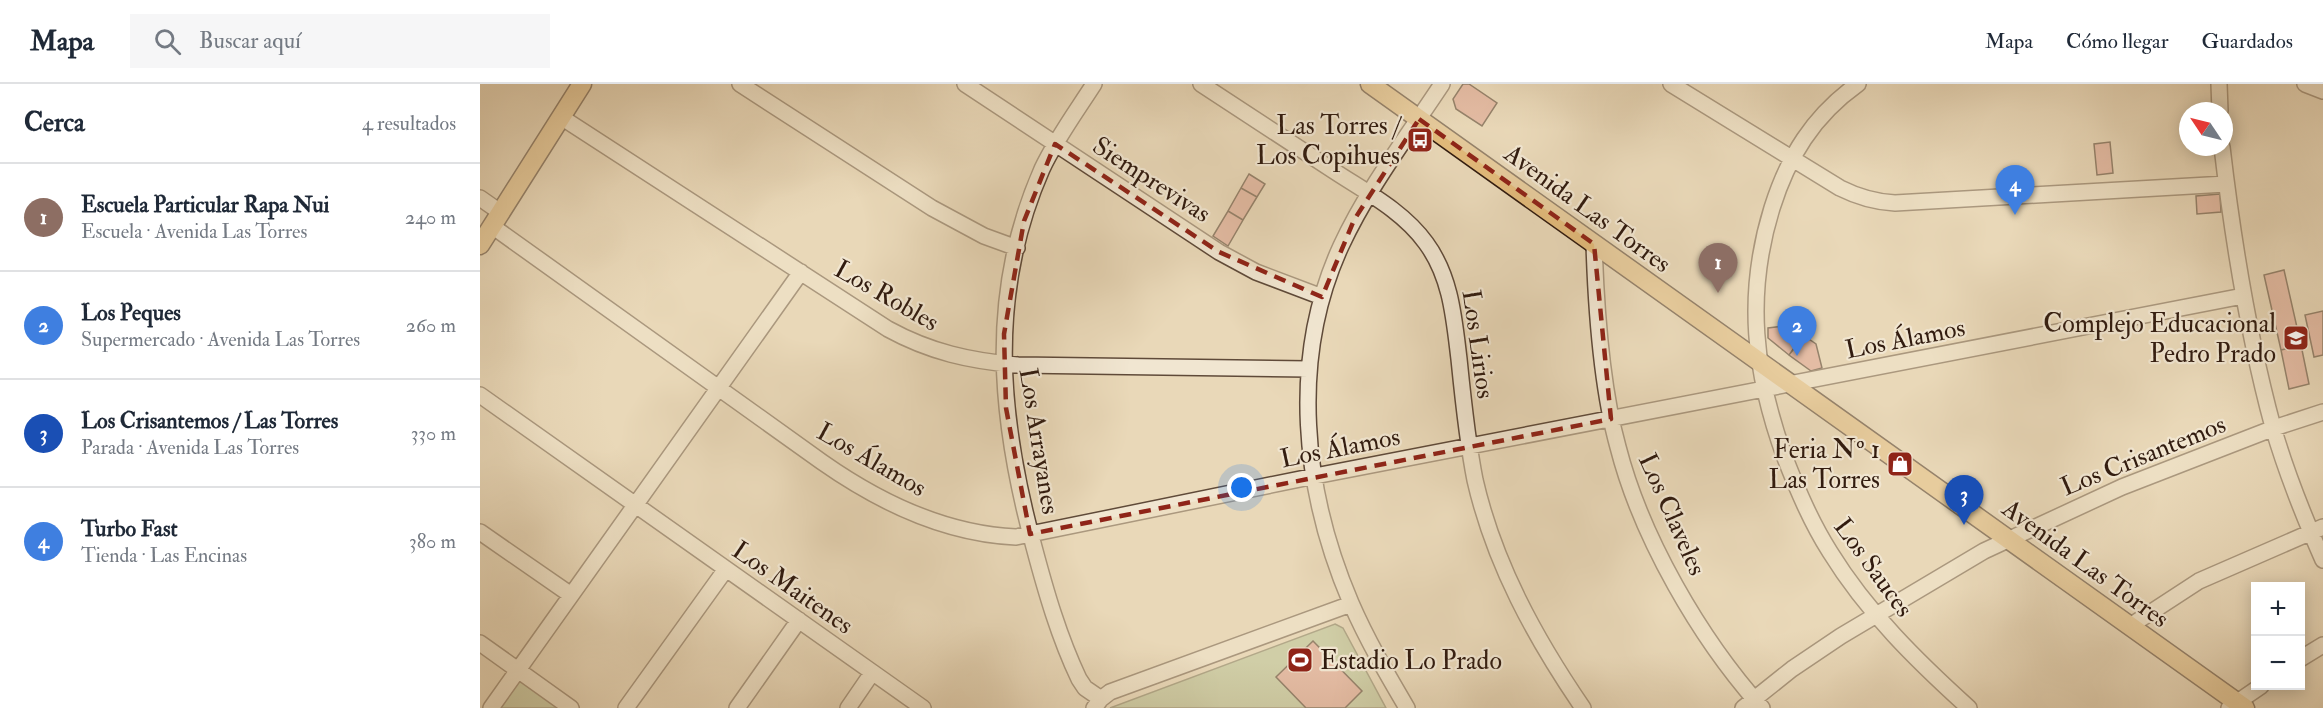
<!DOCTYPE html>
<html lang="es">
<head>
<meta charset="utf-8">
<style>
  :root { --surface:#fff; --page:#f6f6f7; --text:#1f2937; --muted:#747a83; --line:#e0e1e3; --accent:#8f2418 }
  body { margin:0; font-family:"IM FELL Double Pica",serif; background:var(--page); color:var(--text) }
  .controls { position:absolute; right:18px; bottom:18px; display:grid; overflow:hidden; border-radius:0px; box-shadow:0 3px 15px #0003 }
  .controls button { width:54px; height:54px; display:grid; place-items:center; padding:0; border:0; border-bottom:2px solid var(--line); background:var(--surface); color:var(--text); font:30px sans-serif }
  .compass { position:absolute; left:1699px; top:18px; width:54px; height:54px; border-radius:50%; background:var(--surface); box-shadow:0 3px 15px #0003; rotate:305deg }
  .you { position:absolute; left:762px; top:404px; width:21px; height:21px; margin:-15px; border:4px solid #fff; border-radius:50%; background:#1a73e8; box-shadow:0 0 0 9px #1a73e833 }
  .badge { display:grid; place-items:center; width:39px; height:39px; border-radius:50%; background:var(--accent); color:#fff; font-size:20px; font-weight:700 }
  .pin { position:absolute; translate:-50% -50px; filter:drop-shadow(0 2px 3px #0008) }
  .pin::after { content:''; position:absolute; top:32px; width:21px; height:18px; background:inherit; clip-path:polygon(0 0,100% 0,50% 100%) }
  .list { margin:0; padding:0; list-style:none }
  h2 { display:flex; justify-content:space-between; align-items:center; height:78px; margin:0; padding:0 24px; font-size:26px }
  h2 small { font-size:20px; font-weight:400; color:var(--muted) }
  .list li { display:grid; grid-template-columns:39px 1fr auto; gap:18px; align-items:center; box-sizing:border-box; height:108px; padding:0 24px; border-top:2px solid var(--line) }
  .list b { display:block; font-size:22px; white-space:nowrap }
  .list p { margin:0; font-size:20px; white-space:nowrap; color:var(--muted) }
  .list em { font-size:20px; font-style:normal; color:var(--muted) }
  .icon { flex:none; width:33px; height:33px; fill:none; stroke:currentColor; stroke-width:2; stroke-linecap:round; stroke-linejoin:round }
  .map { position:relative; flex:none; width:1843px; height:624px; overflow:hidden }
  header { display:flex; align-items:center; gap:36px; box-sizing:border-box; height:84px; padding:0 30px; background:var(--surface); border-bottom:2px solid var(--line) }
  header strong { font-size:28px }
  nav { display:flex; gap:33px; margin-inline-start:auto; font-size:21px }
  .search { width:420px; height:54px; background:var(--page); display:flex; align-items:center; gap:15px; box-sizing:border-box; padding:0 21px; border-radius:0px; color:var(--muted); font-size:22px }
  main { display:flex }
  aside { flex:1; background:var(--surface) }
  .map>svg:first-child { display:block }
  .green { fill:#b1c093; stroke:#716e51; stroke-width:1.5 }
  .building { fill:#de998c; stroke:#311b0f; stroke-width:1.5 }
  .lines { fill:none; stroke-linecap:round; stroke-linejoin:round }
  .minor-casing { stroke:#5f4a39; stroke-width:18 }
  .major-casing { stroke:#311b0f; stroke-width:21 }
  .minor { stroke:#f1e6d1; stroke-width:15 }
  .major { stroke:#e4bc7c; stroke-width:18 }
  .marked { fill:none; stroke:#8f2418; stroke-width:4.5; stroke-dasharray:12 8; stroke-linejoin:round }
  .labels { text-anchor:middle; stroke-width:4.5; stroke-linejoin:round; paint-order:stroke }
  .poi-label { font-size:26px; fill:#311b0f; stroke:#f1e6d1; text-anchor:end }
  .street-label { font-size:26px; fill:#311b0f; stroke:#f1e6d1 }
</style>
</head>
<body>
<header>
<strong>Mapa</strong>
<div class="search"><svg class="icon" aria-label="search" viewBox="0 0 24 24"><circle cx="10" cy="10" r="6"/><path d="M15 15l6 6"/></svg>Buscar aquí</div>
<nav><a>Mapa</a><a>Cómo llegar</a><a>Guardados</a></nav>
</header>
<main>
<aside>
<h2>Cerca<small>4 resultados</small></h2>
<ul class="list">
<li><span class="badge" style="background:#8d6e63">1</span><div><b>Escuela Particular Rapa Nui</b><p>Escuela · Avenida Las Torres</p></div><em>240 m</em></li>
<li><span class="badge" style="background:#3f7fe0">2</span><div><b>Los Peques</b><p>Supermercado · Avenida Las Torres</p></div><em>260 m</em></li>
<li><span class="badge" style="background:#1a4fb4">3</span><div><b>Los Crisantemos / Las Torres</b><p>Parada · Avenida Las Torres</p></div><em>330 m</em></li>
<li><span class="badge" style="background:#3f7fe0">4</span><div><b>Turbo Fast</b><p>Tienda · Las Encinas</p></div><em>380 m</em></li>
</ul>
</aside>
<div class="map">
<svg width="1843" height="624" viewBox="0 0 1843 624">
  <rect width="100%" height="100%" fill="#e9d8b8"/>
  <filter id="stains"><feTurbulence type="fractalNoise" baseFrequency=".00333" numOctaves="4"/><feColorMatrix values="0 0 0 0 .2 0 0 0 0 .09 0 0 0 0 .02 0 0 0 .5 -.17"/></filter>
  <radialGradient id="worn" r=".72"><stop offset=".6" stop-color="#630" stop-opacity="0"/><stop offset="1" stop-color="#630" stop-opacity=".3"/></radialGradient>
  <path class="green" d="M855,540L863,544L906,624H630Z
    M40,596L86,624H20Z"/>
  <path class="building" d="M983,0H989L1017,19L1002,42L976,25L973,15Z
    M1630,58L1633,89L1617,91L1614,60Z
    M769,90L785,100L777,113L761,104Z
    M761,104L777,113L763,136L748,127Z
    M1740,110L1741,128L1717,130L1716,112Z
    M748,127L763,136L748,162L733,152Z
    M1804,186L1821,261L1801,266L1784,191Z
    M1843,227V271L1834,273L1825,231Z
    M1305,242L1322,255L1309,271L1288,254V244Z
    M1323,251L1336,260L1342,284L1331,287L1309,271Z
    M1821,261L1829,300L1809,305L1801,266Z
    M833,557L882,607L865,624H826L796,593Z"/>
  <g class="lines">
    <g class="minor-casing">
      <path id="minor" d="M260,0L452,124L504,152L537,164
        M485,0L739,168L776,188L842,213
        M614,0C596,28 576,55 562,85C507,210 519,334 554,463C566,508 579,553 599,595L605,604L621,615
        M721,0C765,29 809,58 854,87C886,108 923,127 946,159C971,193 974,234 979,275C983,315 987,356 995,396C1014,479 1055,554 1103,624
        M1191,0L1360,104C1378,113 1394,118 1415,119L1746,100
        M1378,0C1333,32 1308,73 1292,124C1265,211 1274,289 1305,374C1318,407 1331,438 1350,468C1387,528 1437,577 1489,624
        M1739,0L1740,27
        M1825,0L1843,7
        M81,33L408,245C450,268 490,277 538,281L829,285
        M1742,63C1753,157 1768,251 1793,343C1806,388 1824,433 1843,476
        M0,114L20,128
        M12,142L342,378C399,418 466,450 536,453L835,392L1763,212
        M1114,160C1116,223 1121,302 1138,363C1161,453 1220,555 1282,624
        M0,311L443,624
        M0,448L91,511
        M1650,542L1719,497L1843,443
        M0,559L91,624
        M1820,575L1843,561
        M11,624L321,188
        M146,624L246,485
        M257,624L319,536
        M368,624L392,589
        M614,624L621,615L630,608L871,520
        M927,624C907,590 887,556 871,519C823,407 809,275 861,162C888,104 927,53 962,0
        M1263,624L1312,585L1361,552L1504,467L1642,403L1794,344L1843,328
        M1749,624L1781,602"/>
    </g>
    <g class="major-casing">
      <path id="major" d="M890,0L1765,624
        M0,161L102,0"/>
    </g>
    <use href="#minor" class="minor"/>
    <use href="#major" class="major"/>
  </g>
  <path d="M0 0H1843V624H0ZM939,35L1114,160L1131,335L550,450L526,324L524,250L544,137L575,60L739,168L842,213L874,136Z" fill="#e9d8b8" fill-opacity=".55" fill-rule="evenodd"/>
  <path class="marked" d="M939,35L1114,160L1131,335L550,450L526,324L524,250L544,137L575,60L739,168L842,213L874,136Z"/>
  <defs>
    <g id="bus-square" transform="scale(1.35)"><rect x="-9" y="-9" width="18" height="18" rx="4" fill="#8f2418" stroke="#f1e6d1"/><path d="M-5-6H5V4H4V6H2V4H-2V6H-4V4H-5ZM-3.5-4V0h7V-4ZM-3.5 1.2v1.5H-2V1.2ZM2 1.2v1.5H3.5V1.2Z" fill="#fff"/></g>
    <g id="school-square" transform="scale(1.35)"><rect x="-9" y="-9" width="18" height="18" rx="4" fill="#8f2418" stroke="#f1e6d1"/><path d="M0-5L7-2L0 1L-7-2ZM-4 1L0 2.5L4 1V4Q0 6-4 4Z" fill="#fff"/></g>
    <g id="shop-square" transform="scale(1.35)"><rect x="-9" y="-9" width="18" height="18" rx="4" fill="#8f2418" stroke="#f1e6d1"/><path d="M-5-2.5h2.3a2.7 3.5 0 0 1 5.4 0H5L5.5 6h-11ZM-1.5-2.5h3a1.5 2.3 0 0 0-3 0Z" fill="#fff"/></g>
    <g id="stadium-square" transform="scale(1.35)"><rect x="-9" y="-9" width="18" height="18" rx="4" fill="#8f2418" stroke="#f1e6d1"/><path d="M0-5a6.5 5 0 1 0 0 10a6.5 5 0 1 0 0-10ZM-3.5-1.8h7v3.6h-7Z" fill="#fff"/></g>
  </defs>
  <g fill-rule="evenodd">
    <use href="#bus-square" x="940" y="56"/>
    <use href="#school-square" x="1816" y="254"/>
    <use href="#shop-square" x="1420" y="380"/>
    <use href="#stadium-square" x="820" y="576"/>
  </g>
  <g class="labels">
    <g class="poi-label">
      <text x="920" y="50">Las Torres /<tspan x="920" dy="30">Los Copihues</tspan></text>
      <text x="1796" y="248">Complejo Educacional<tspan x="1796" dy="30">Pedro Prado</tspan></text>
      <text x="1400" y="374">Feria Nº 1<tspan x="1400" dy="30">Las Torres</tspan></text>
      <text x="840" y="585" text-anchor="start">Estadio Lo Prado</text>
    </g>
    <g class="street-label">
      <text transform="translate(672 95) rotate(33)" y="9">Siemprevivas</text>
      <text transform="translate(1108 124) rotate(36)" y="9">Avenida Las Torres</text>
      <text transform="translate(407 211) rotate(30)" y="9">Los Robles</text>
      <text transform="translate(1425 254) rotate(-11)" y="9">Los Álamos</text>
      <text transform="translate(999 260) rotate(82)" y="9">Los Lirios</text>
      <text transform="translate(560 357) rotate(81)" y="9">Los Arrayanes</text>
      <text transform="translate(860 363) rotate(-11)" y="9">Los Álamos</text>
      <text transform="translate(1663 371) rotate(-22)" y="9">Los Crisantemos</text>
      <text transform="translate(392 375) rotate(30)" y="9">Los Álamos</text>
      <text transform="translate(1193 430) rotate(66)" y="9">Los Claveles</text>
      <text transform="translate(1606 479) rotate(36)" y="9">Avenida Las Torres</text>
      <text transform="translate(1394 483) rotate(54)" y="9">Los Sauces</text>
      <text transform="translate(313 503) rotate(35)" y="9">Los Maitenes</text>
    </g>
  </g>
  <rect width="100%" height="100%" filter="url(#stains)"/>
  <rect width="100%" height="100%" fill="url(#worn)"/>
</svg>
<div class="controls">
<button>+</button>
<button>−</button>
</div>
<svg class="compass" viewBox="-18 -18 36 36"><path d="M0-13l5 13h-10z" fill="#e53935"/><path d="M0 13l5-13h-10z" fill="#747a83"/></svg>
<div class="you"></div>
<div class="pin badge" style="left:1238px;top:209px;background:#8d6e63">1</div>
<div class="pin badge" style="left:1317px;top:272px;background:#3f7fe0">2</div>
<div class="pin badge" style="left:1484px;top:441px;background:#1a4fb4">3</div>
<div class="pin badge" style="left:1535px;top:131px;background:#3f7fe0">4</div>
</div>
</main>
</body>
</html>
